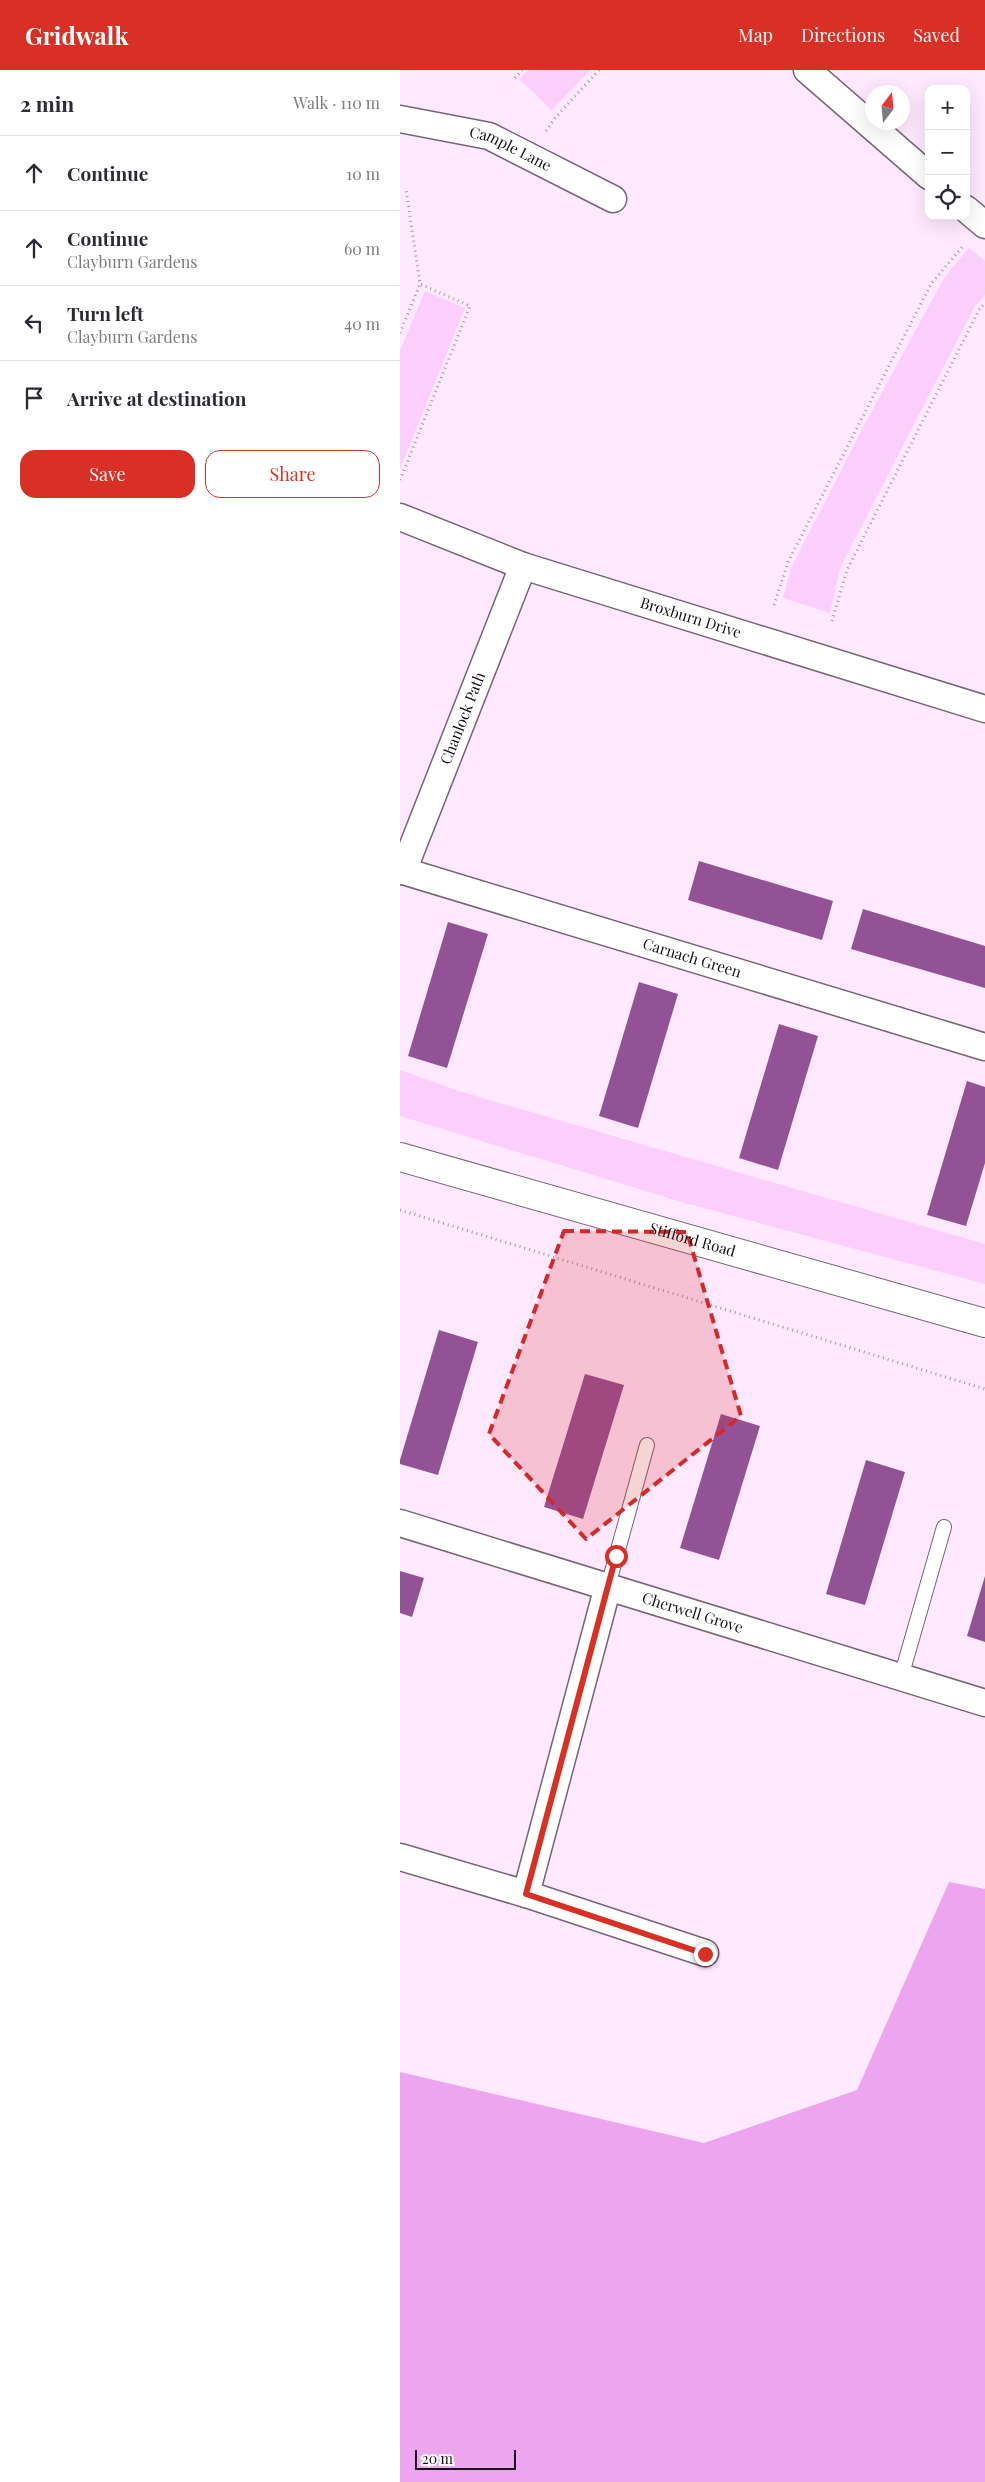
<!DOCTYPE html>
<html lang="en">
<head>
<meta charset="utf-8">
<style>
  :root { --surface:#fff; --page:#f2f2f3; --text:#2b2b33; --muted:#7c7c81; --line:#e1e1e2; --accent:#d93025 }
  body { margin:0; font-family:"Playfair Display",serif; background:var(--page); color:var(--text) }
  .controls { position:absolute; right:15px; top:15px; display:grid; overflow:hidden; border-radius:10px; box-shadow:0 5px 20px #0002 }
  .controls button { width:45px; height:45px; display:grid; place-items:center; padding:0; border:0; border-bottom:1px solid var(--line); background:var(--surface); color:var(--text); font:25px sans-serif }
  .compass { position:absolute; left:465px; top:15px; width:45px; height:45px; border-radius:50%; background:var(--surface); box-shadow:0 5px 20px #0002; rotate:16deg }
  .scale { position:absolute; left:15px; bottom:12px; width:101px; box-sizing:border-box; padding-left:5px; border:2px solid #150e15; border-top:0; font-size:14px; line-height:18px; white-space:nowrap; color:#150e15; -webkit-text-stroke:4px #fefefe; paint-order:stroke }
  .stop { position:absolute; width:15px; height:15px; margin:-11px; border:4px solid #d93025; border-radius:50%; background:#fff }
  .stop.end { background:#d93025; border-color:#fff; box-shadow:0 1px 5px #0008 }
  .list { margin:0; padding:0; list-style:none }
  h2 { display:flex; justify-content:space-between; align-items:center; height:65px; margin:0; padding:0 20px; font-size:21px }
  h2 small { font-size:16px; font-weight:400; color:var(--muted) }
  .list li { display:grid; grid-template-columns:32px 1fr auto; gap:15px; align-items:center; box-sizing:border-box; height:75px; padding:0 20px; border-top:1px solid var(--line) }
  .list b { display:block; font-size:19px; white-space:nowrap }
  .list p { margin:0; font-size:16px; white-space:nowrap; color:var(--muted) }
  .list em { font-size:16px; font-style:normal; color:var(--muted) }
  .actions { display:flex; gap:10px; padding:15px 20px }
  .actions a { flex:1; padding:11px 0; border:1px solid var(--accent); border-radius:15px; text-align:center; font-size:18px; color:var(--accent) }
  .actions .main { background:var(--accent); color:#fff }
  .icon { flex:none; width:28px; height:28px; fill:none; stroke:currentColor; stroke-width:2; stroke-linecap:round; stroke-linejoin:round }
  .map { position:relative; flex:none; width:585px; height:2412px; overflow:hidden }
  header { display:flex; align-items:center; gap:30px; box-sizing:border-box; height:70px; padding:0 25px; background:var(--accent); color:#fff }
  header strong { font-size:24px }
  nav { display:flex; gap:28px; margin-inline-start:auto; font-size:18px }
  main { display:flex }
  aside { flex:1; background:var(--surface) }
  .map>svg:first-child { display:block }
  .green { fill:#fccefc }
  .forest { fill:#eca5ee }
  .building { fill:#935296 }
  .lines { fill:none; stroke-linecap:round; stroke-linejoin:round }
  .lane-casing { stroke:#776477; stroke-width:16 }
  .street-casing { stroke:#776477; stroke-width:29 }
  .secondary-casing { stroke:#776477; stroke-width:30 }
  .path { stroke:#a696a6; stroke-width:3; stroke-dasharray:1 4; stroke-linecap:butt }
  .lane { stroke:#fff; stroke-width:14 }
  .street { stroke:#fff; stroke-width:26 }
  .secondary { stroke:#fff; stroke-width:28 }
  .route { stroke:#d93025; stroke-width:6 }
  .marked { fill:#d62828; fill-opacity:0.2; stroke:#d62828; stroke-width:4; stroke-dasharray:10 6; stroke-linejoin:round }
  .labels { text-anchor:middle; stroke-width:4; stroke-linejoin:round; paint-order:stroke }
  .street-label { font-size:15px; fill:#150e15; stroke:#fefefe }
</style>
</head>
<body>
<header>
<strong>Gridwalk</strong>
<nav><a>Map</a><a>Directions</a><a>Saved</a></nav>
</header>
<main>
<aside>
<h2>2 min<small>Walk · 110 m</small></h2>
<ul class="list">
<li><svg class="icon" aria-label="ahead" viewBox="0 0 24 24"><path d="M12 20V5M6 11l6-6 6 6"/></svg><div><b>Continue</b></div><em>10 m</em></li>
<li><svg class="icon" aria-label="ahead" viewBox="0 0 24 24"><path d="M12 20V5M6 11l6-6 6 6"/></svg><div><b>Continue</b><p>Clayburn Gardens</p></div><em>60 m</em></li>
<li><svg class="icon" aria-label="left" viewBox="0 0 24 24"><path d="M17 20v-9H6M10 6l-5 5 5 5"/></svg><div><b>Turn left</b><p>Clayburn Gardens</p></div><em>40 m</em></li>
<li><svg class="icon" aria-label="arrive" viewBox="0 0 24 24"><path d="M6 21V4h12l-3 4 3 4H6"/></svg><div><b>Arrive at destination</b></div></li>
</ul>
<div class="actions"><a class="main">Save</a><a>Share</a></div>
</aside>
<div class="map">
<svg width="585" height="2412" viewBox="0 0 585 2412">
  <rect width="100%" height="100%" fill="#fee9fe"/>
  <path class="green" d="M128,0H190L152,40L119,9Z
    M569,178L585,191V225L575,236L440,498L430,543L383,528L391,498L467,350L544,208Z
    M25,221L65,238L0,399V281Z
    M0,1000L62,1022L585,1174V1214L278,1131L0,1046Z"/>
  <path class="forest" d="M549,1812L585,1819V2412H0V2002L304,2073L457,2020Z"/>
  <path class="building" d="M299,791L433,831L422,870L288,830Z
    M463,839L585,876V918L451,879Z
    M48,852L88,864L47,998L8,986Z
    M239,912L278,924L238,1058L199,1046Z
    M379,954L418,966L378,1100L339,1088Z
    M567,1011L585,1017V1093L566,1156L527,1145Z
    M39,1260L78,1272L38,1405L0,1394V1390Z
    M185,1304L224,1315L183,1449L144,1437Z
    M321,1344L360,1356L319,1490L280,1478Z
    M466,1390L505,1402L465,1535L426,1524Z
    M0,1501L24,1508L12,1547L0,1543Z
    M585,1506V1572L567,1566Z"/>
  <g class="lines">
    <g class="lane-casing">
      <path id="lane" d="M208,1516L247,1375
        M501,1607L544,1457"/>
    </g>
    <g class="street-casing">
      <g id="street">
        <path d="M407,0L529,106"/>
        <path id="s1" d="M0,49L89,66L213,129"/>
        <path d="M566,139L585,155"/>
        <path id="s2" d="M0,447L123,496L585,639"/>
        <path id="s3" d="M0,800L585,977"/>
        <path id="s4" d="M3,801L123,496"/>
        <path id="s5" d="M0,1453L585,1633"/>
        <path d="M0,1787L126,1824L208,1516"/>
        <path d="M126,1824L305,1883"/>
      </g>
    </g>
    <g class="secondary-casing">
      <g id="secondary">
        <path id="s6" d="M0,1087L585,1253"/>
      </g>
    </g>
    <path class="path" d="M115,8L122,0
      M146,61L155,48L199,0
      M0,263L20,214
      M0,410L70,236L20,214L6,119
      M374,535L388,492L531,214L563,176
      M432,551L447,500L579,240L585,233
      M0,1140L585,1319"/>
    <use href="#lane" class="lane"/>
    <use href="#street" class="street"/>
    <use href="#secondary" class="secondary"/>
  </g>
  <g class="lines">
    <path class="route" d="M216,1486L126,1824L305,1884"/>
  </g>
  <path class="marked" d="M164,1161L287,1162L341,1346L186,1469L89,1364Z"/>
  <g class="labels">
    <g class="street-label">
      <text dy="5" stroke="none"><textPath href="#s1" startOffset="115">Cample Lane</textPath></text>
      <text dy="5" stroke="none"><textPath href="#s2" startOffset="308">Broxburn Drive</textPath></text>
      <text dy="5" stroke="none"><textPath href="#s4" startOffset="164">Chanlock Path</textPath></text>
      <text dy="5" stroke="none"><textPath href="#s3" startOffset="305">Carnach Green</textPath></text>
      <text dy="5" stroke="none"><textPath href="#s6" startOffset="304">Stifford Road</textPath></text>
      <text dy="5" stroke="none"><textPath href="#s5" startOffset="306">Cherwell Grove</textPath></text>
    </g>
  </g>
</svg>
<div class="controls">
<button>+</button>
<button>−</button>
<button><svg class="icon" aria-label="locate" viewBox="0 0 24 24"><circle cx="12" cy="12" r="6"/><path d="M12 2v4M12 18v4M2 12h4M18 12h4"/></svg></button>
</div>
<svg class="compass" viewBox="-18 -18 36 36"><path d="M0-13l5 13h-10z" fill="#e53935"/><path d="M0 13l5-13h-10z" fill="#7c7c81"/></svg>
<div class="scale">20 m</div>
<div class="stop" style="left:216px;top:1486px"></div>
<div class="stop end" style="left:305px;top:1884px"></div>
</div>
</main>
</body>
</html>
